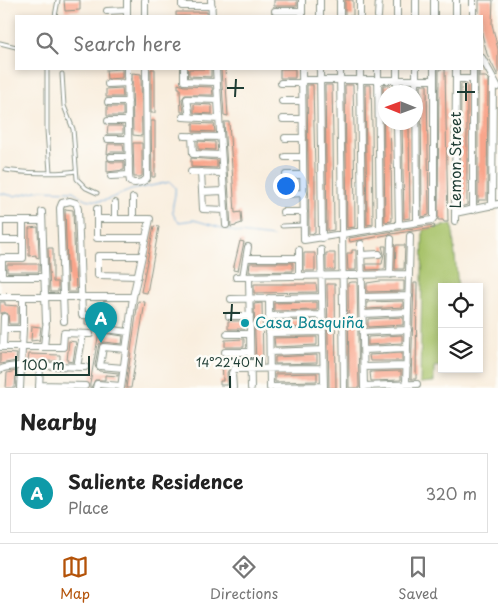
<!DOCTYPE html>
<html lang="en">
<head>
<meta charset="utf-8">
<style>
  :root { --surface:#fff; --page:#f6f6f6; --text:#222; --muted:#767676; --line:#e0e0e0; --accent:#b45309 }
  body { margin:0; font-family:"Playpen Sans",sans-serif; background:var(--page); color:var(--text) }
  .controls { position:absolute; right:15px; bottom:15px; display:grid; overflow:hidden; border-radius:0px; box-shadow:0 2px 8px #0003 }
  .controls button { width:45px; height:45px; display:grid; place-items:center; padding:0; border:0; border-bottom:1px solid var(--line); background:var(--surface); color:var(--text); font:25px sans-serif }
  .compass { position:absolute; left:378px; top:85px; width:45px; height:45px; border-radius:50%; background:var(--surface); box-shadow:0 2px 8px #0003; rotate:271deg }
  .scale { position:absolute; left:15px; bottom:12px; width:75px; box-sizing:border-box; padding-left:5px; border:2px solid #1f3d34; border-top:0; font-size:14px; line-height:18px; white-space:nowrap; color:#1f3d34; -webkit-text-stroke:4px #fdfcf7; paint-order:stroke }
  .you { position:absolute; left:285px; top:185px; width:18px; height:18px; margin:-12px; border:4px solid #fff; border-radius:50%; background:#1a73e8; box-shadow:0 0 0 8px #1a73e833 }
  .badge { display:grid; place-items:center; width:32px; height:32px; border-radius:50%; background:var(--accent); color:#fff; font-size:16px; font-weight:700 }
  .pin { position:absolute; translate:-50% -41px; filter:drop-shadow(0 1px 2px #0008) }
  .pin::after { content:''; position:absolute; top:26px; width:18px; height:15px; background:inherit; clip-path:polygon(0 0,100% 0,50% 100%) }
  .list { margin:0; padding:0; list-style:none }
  h2 { display:flex; justify-content:space-between; align-items:center; height:65px; margin:0; padding:0 20px; font-size:21px }
  h2 small { font-size:16px; font-weight:400; color:var(--muted) }
  .list li { display:grid; grid-template-columns:32px 1fr auto; gap:15px; align-items:center; box-sizing:border-box; height:80px; margin:0 10px 10px; padding:0 10px; border:1px solid var(--line); border-radius:0px }
  .list b { display:block; font-size:19px; white-space:nowrap }
  .list p { margin:0; font-size:16px; white-space:nowrap; color:var(--muted) }
  .list em { font-size:16px; font-style:normal; color:var(--muted) }
  .icon { flex:none; width:28px; height:28px; fill:none; stroke:currentColor; stroke-width:2; stroke-linecap:round; stroke-linejoin:round }
  .map { position:relative; flex:none; width:498px; height:388px; overflow:hidden }
  .search { position:absolute; background:var(--surface); box-shadow:0 2px 8px #0003; left:15px; right:15px; top:15px; height:55px; display:flex; align-items:center; gap:12px; box-sizing:border-box; padding:0 18px; border-radius:0px; color:var(--muted); font-size:19px }
  .sheet { height:155px; background:var(--surface) }
  nav { display:flex; justify-content:space-around; align-items:center; box-sizing:border-box; height:70px; border-top:1px solid var(--line); background:var(--surface); font-size:14px; color:var(--muted) }
  nav a { display:grid; justify-items:center; gap:2px }
  nav .on { color:var(--accent) }
  .map>svg:first-child { display:block }
  .green { fill:#a8c36a; stroke:#64804f }
  .lines { fill:none; stroke-linecap:round; stroke-linejoin:round }
  .stream { stroke:#68a5d9; stroke-width:1 }
  .building { fill:#f9a58b }
  .lane-casing { stroke:#8c9689; stroke-width:5 }
  .street-casing { stroke:#8c9689; stroke-width:8 }
  .lane { stroke:#fff; stroke-width:3 }
  .street { stroke:#fff; stroke-width:6 }
  .ticks { fill:none; stroke:#1f3d34; stroke-width:2 }
  .culture-dot { fill:#0f9aa8; stroke:#fdfcf7; stroke-width:2 }
  .labels { text-anchor:middle; stroke-width:5; stroke-linejoin:round; paint-order:stroke }
  .street-label { font-size:15px; fill:#1f3d34; stroke:#fdfcf7 }
  .culture-label { font-size:15px; fill:#0d838f; stroke:#fdfcf7; text-anchor:start }
  .ticks-label { font-size:12px; text-anchor:middle; fill:#1f3d34; stroke:#fdfcf7; stroke-width:5; stroke-linejoin:round; paint-order:stroke }
</style>
</head>
<body>
<div class="map">
<svg width="498" height="388" viewBox="0 0 498 388">
  <rect width="100%" height="100%" fill="#fdfcf7"/>
  <filter id="ink" filterUnits="userSpaceOnUse"><feTurbulence type="fractalNoise" baseFrequency=".02" numOctaves="2"/><feDisplacementMap in="SourceGraphic" scale="10" xChannelSelector="R" yChannelSelector="G"/><feConvolveMatrix kernelMatrix="1 2 1 2 8 2 1 2 1" color-interpolation-filters="sRGB"/></filter>
  <filter id="wash" filterUnits="userSpaceOnUse"><feTurbulence type="fractalNoise" baseFrequency=".0096" numOctaves="4" result="noise"/><feDisplacementMap in="SourceGraphic" scale="20" xChannelSelector="R" yChannelSelector="G"/><feGaussianBlur stdDeviation="1.12" result="paint"/><feColorMatrix in="noise" values="0 0 0 0 0 0 0 0 0 0 0 0 0 0 0 0 0 1.4 0 .05"/><feComposite in="paint" operator="in"/></filter>
  <g filter="url(#wash)">
    <rect width="100%" height="100%" fill="#f9eede"/>
    <path class="green" d="M452,224L458,287H442V366L434,367V382L420,383L423,230Z"/>
    <g class="lines">
      <path class="stream" d="M0,193L14,196L40,190L73,191L85,199L99,201L106,200L131,190L170,182L175,187C177,200 166,211 179,222L194,220L239,233L273,237"/>
    </g>
    <g id="blocks">
      <path class="building" d="M64,0H80V10L65,11Z
        M274,0H297V6H274Z
        M345,0H353V16H345Z
        M479,0H493L492,24L498,49V76L487,54L482,34V16L479,13Z
        M176,12H207V16H176Z
        M121,69H122V78L107,79L106,70Z
        M151,69H155V113H151Z
        M189,69H211V77L189,76Z
        M221,69H225L228,116L224,115Z
        M280,69H295V78H280Z
        M439,69H445L448,222H444L443,220H438Z
        M478,69H479V77H486L488,79L487,200H479L478,203Z
        M132,73L141,74L142,136L133,135Z
        M178,84L184,86L212,87L213,95H185L182,99L184,112H181L180,88H178Z
        M461,84H467V205L460,207Z
        M307,85H313L315,168V233L309,234Z
        M325,85H332L333,138L334,230L327,231Z
        M345,85H353L354,128L355,227L347,228Z
        M365,85H371L372,127L373,224L367,225Z
        M383,85H390V92H384V122H390L391,156L392,221L385,222Z
        M421,85H427L428,149L429,215L422,217Z
        M122,88L123,97H106V89Z
        M194,104L212,105V114L194,113Z
        M107,107H123V116H107Z
        M151,121H155V177H152Z
        M224,122H229L235,213L241,212L242,223L236,225V226L231,227Z
        M402,122H409V125L410,218L404,219Z
        M193,123L214,124L215,132L193,131Z
        M108,126H123V134H107Z
        M198,141L215,142V150L198,149Z
        M133,143H142V176L140,177H134Z
        M108,144H123L124,152H111L107,154Z
        M191,158L217,160V168L191,167Z
        M107,160L111,162H124V170L107,172Z
        M65,209L73,210L76,292H68Z
        M434,225L435,228L391,234L350,242L349,238Z
        M154,226L159,227L147,293L141,292Z
        M38,227L39,258L36,257V255L29,256V228Z
        M240,241L244,242L238,271L233,270Z
        M396,245H405L404,269H395Z
        M382,246H386L385,269L367,270L366,264H382L384,254Z
        M48,248H53V282H58V292H50Z
        M352,250H356V270H348L347,253H352Z
        M304,253H315V271H304Z
        M326,253H335V270H326Z
        M250,263H293V271L249,272Z
        M7,264H39V272H7Z
        M380,281H404V291L367,292V283Z
        M352,282H357L359,388H349L348,283Z
        M414,283H417L416,379H411Z
        M254,284H316L317,292L254,293Z
        M327,284H335L336,388H329Z
        M138,301L145,302L131,388H126Z
        M403,301V307L367,309V302Z
        M0,302H5V305L18,306V324H9L8,314L4,312L0,314Z
        M317,302V310L274,311V303Z
        M262,303L263,364H256L254,304Z
        M403,317V325L368,327V319Z
        M85,320L103,321L101,328L103,333L123,336L122,344L103,342L99,344L95,365L96,368L99,371L118,373V376L105,375V380H95L91,388H90V384L100,326L85,325Z
        M317,320V327L274,328V321Z
        M228,321H245V329H228Z
        M32,326L41,327L39,342V340L31,341Z
        M402,335V343L368,345V337Z
        M317,337V345L275,347L274,338Z
        M244,339V347H225V340Z
        M69,341L76,342L73,362L67,361Z
        M0,353L17,354L16,361L0,364Z
        M402,353V361H370L369,355Z
        M29,354L60,355V361H28Z
        M317,355V363L275,364V357Z
        M244,357V364H233L230,367L227,373L228,385H220V381H223L222,358Z
        M16,371L15,388H6L7,373Z
        M401,371V380L371,381L370,372Z
        M317,373V381L275,382V374Z"/>
    </g>
  </g>
  <g filter="url(#ink)">
    <use href="#blocks" fill-opacity="0" stroke="#8c9689" stroke-width="1"/>
    <g class="lines">
      <g class="lane-casing">
        <path id="lane" d="M55,16L58,0
          M0,43L16,47
          M47,69V130L50,172
          M62,74L64,106L73,129L77,179L86,188L97,193
          M6,170C21,173 61,174 76,171
          M282,226L304,225"/>
      </g>
      <g class="street-casing">
        <path id="street" d="M127,0V16
          M145,0V16
          M182,0V6H212
          M211,0L212,16
          M320,0V16
          M340,0V16
          M434,0V16
          M107,11L127,10
          M275,11H302
          M302,16V0
          M360,16V0
          M378,16L379,0
          M397,16V0
          M416,16V0
          M456,16V0
          M473,16V0
          M482,58L498,87
          M127,69L129,175L130,182C134,184 144,183 147,178L146,69
          M184,69V81L216,82
          M216,69L226,225
          M302,69L304,240L432,220L434,217V69
          M320,69L322,238
          M340,69L344,388
          M360,69L362,231
          M378,69L380,228
          M397,69V92
          M416,69L417,222
          M456,79H473
          M302,80H434
          M281,83H302
          M108,84L128,83
          M282,101H302
          M108,102H128
          M183,117L219,119
          M190,117L187,99L218,100
          M283,119H302
          M108,121H128
          M397,122L399,225
          M184,136L220,137
          M192,136L193,154L221,155
          M285,138H303
          M108,139H128
          M111,157H129
          M285,157H303
          M191,172L222,173
          M201,172L203,209L225,210
          M286,175H303
          M111,176L129,175
          M202,192L223,191
          M284,194L304,193
          M133,198V219
          M115,203V219
          M492,206L493,80
          M97,209V238H146
          M473,210V69
          M42,212L46,322
          M283,212H304
          M455,213L498,204
          M97,219H150L133,297L121,388
          M0,221H42
          M23,221V258H2V277H44
          M455,221L456,69
          M0,225V240H23
          M361,244L364,388
          M299,250V276
          M321,250L324,388
          M361,255L379,254
          M246,258H299
          M390,275L391,239
          M138,276L98,275V256H142
          M236,277L409,274
          M243,277L248,247
          M249,277L251,388
          M0,297H133
          M362,297L409,296
          M269,298L270,388
          M231,299L322,297
          M363,314L408,312
          M229,316H250
          M269,316L322,315
          M64,321L60,208L62,203L70,201L76,203L78,209L82,315L109,316L106,329L128,332
          M4,329H23
          M363,332L408,330
          M269,333L323,332
          M227,334H250
          M0,347H63L64,333L90,334
          M3,347L4,317
          M44,347L46,326
          M364,350L407,348
          M225,352H250
          M270,352L323,350
          M77,367L83,334
          M364,367L407,366
          M123,368L100,366L103,347L126,349
          M0,370C10,362 69,367 85,367
          M406,384L410,236
          M39,385L85,386
          M364,386L417,384
          M270,387L324,386
          M20,388L23,329V297
          M39,388L40,366
          M96,388L97,384L121,386
          M233,388L232,373L234,369L323,368"/>
      </g>
      <use href="#lane" class="lane"/>
      <use href="#street" class="street"/>
    </g>
  </g>
  <path class="ticks" d="M227,88H244M457,92H475M235,97L236,79M466,101V83M223,313H240M231,321L232,304M230,388V376"/>
  <circle class="culture-dot" cx="245" cy="323" r="5"/>
  <g class="labels">
    <g class="street-label">
      <text transform="translate(456 160) rotate(-90)" y="5">Lemon Street</text>
    </g>
    <g class="culture-label">
      <text x="255" y="328">Casa Basquiña</text>
    </g>
  </g>
  <g class="ticks-label">
    <text x="230" y="367">14°22'40"N</text>
  </g>
</svg>
<div class="controls">
<button><svg class="icon" aria-label="locate" viewBox="0 0 24 24"><circle cx="12" cy="12" r="6"/><path d="M12 2v4M12 18v4M2 12h4M18 12h4"/></svg></button>
<button><svg class="icon" aria-label="layers" viewBox="0 0 24 24"><path d="M12 4l9 5-9 5-9-5zM3 14l9 5 9-5"/></svg></button>
</div>
<svg class="compass" viewBox="-18 -18 36 36"><path d="M0-13l5 13h-10z" fill="#e53935"/><path d="M0 13l5-13h-10z" fill="#767676"/></svg>
<div class="scale">100 m</div>
<div class="you"></div>
<div class="pin badge" style="left:101px;top:343px;background:#0f9aa8">A</div>
<div class="search"><svg class="icon" aria-label="search" viewBox="0 0 24 24"><circle cx="10" cy="10" r="6"/><path d="M15 15l6 6"/></svg>Search here</div>
</div>
<section class="sheet">
<h2>Nearby<small></small></h2>
<ul class="list">
<li><span class="badge" style="background:#0f9aa8">A</span><div><b>Saliente Residence</b><p>Place</p></div><em>320 m</em></li>
</ul>
</section>
<nav>
<a class="on"><svg class="icon" aria-label="map" viewBox="0 0 24 24"><path d="M3 6l6-2 6 2 6-2v14l-6 2-6-2-6 2zM9 4v14M15 6v14"/></svg>Map</a>
<a><svg class="icon" aria-label="directions" viewBox="0 0 24 24"><path d="M12 3l9 9-9 9-9-9zM9 14v-3h6M13 9l2 2-2 2"/></svg>Directions</a>
<a><svg class="icon" aria-label="saved" viewBox="0 0 24 24"><path d="M7 4h10v16l-5-4-5 4z"/></svg>Saved</a>
</nav>
</body>
</html>
